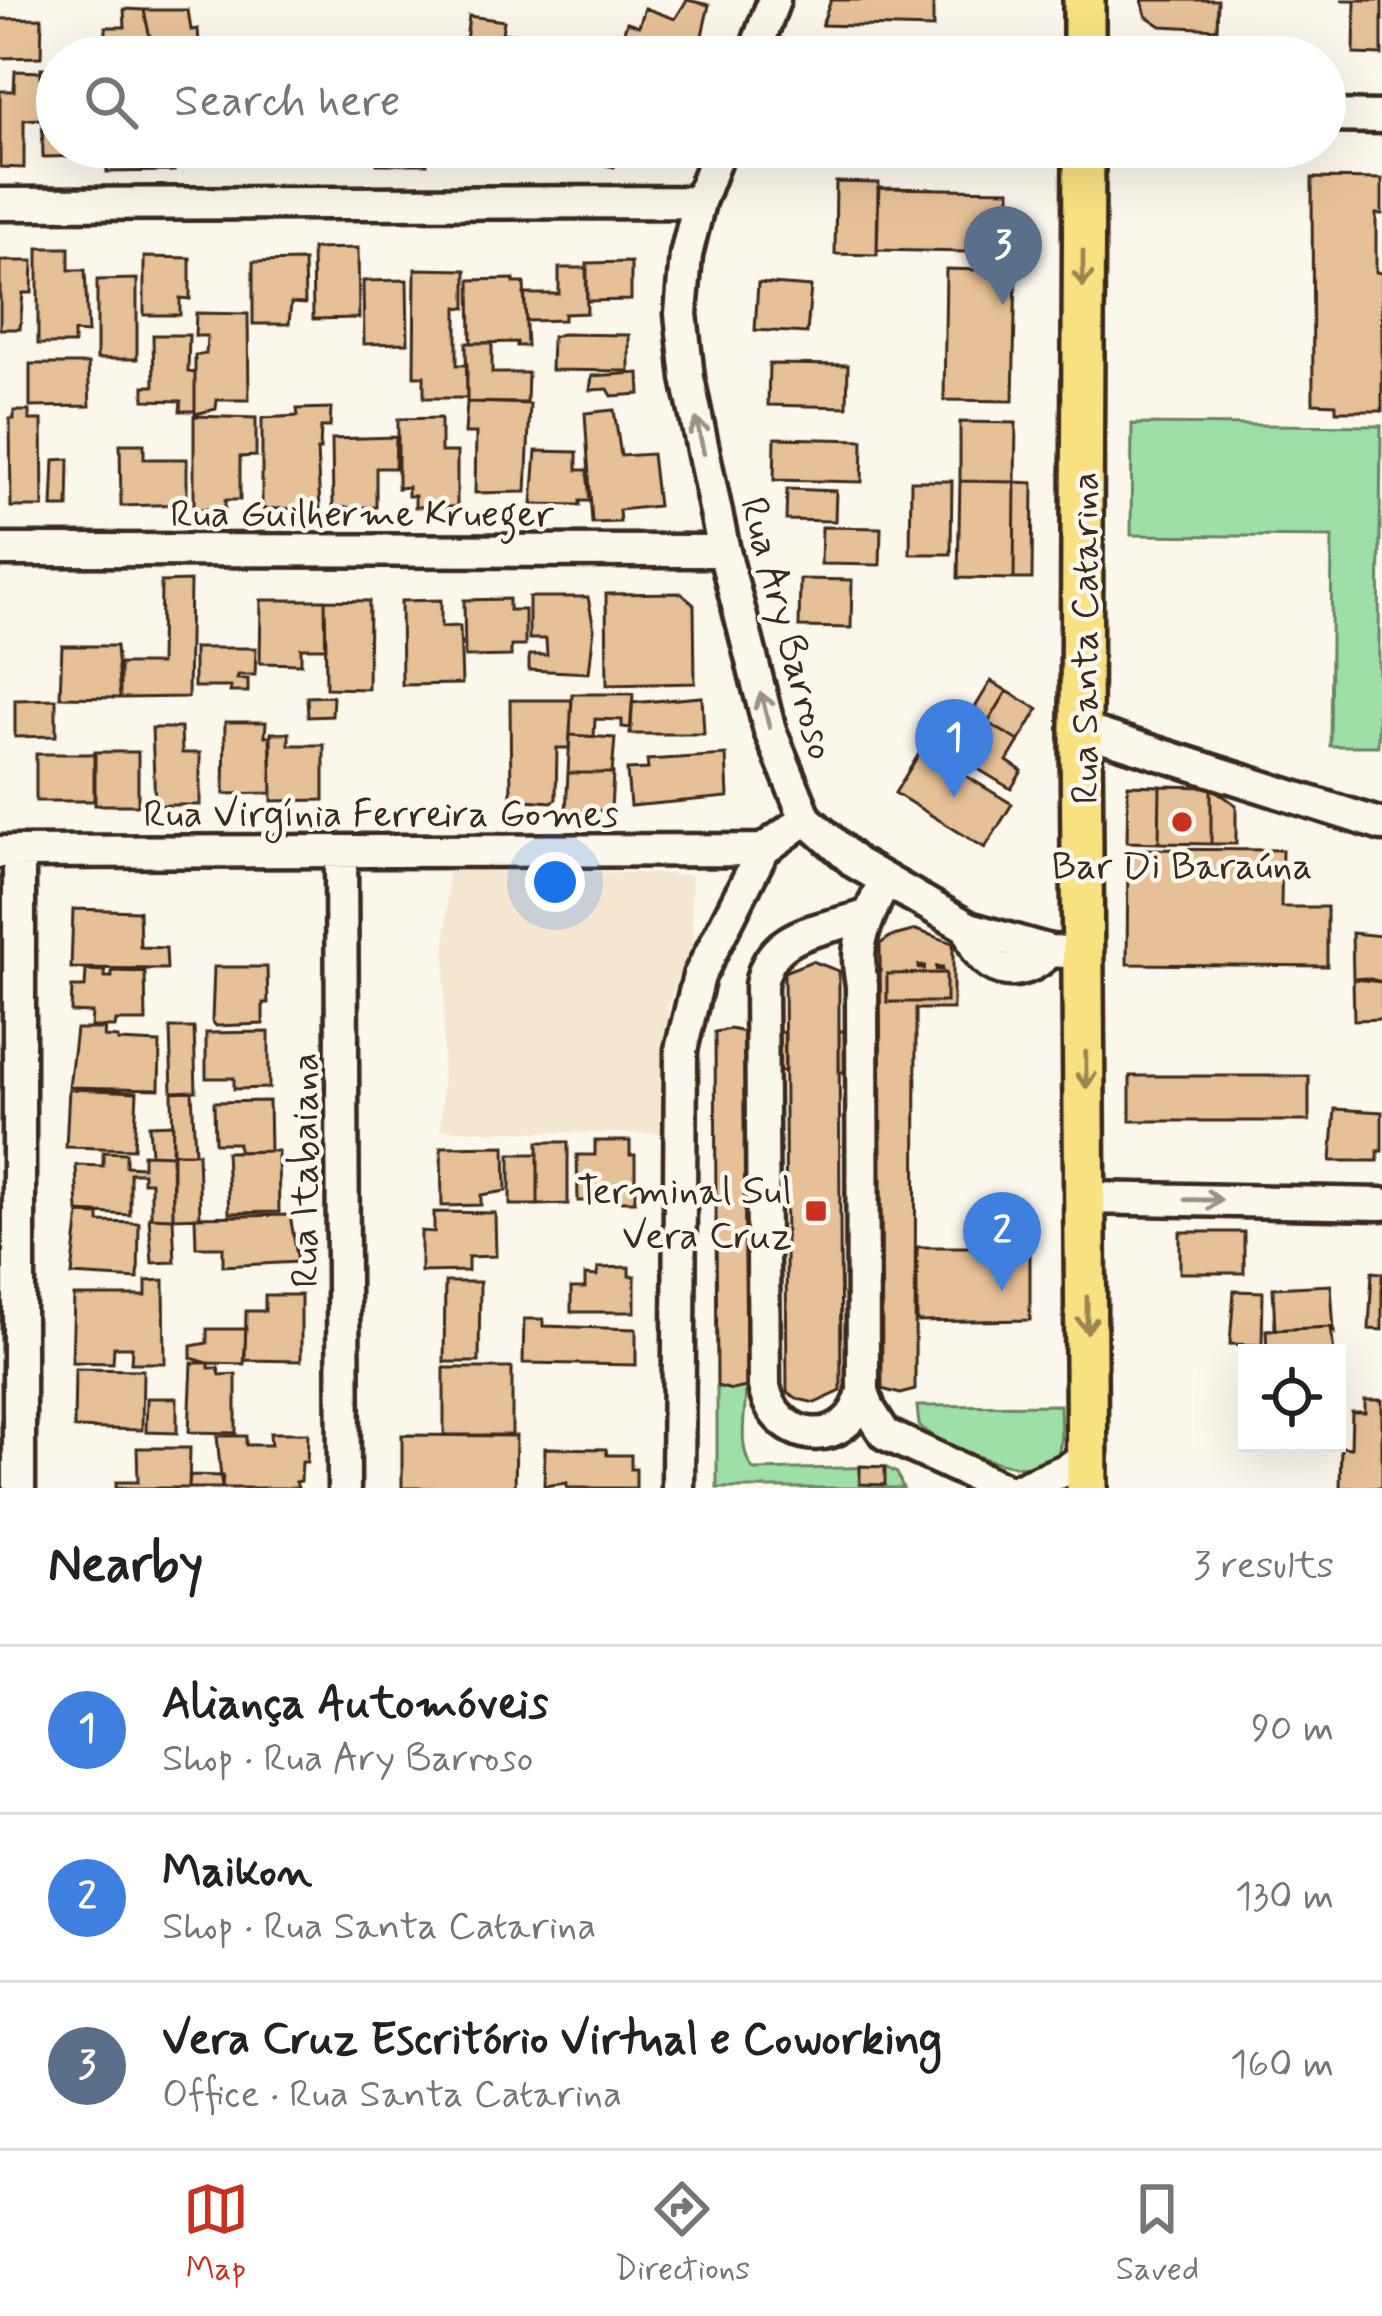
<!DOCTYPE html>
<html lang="en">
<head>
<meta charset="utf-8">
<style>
  :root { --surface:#fff; --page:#f2f2f2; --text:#222; --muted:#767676; --line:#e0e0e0; --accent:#c8321e }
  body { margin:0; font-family:Mynerve,sans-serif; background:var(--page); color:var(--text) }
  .controls { position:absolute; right:36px; bottom:36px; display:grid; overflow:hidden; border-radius:0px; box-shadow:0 12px 48px #0002 }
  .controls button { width:108px; height:108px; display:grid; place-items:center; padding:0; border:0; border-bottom:3px solid var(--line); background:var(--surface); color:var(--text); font:60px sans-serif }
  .you { position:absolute; left:555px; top:882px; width:42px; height:42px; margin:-30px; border:9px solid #fff; border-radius:50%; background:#1a73e8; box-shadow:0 0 0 18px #1a73e833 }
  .badge { display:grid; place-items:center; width:78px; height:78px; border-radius:50%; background:var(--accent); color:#fff; font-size:39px; font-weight:700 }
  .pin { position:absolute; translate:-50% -99px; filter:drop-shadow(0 3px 6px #0008) }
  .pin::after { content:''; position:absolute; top:63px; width:42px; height:36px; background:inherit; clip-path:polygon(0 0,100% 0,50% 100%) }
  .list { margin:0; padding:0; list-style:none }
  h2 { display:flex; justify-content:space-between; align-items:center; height:156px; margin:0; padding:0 48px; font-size:51px }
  h2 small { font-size:39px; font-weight:400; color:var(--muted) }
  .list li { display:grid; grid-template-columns:78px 1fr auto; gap:36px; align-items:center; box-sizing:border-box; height:168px; padding:0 48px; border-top:3px solid var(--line) }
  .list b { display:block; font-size:45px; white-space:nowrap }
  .list p { margin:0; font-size:39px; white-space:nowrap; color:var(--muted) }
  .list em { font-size:39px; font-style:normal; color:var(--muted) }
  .icon { flex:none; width:66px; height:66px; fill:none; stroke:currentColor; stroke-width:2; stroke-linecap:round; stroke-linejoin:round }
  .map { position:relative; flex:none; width:1382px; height:1488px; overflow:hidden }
  .search { position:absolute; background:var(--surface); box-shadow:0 12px 48px #0002; left:36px; right:36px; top:36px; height:132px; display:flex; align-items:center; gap:30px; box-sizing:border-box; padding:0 42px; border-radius:66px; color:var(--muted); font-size:45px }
  .sheet { height:660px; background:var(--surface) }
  nav { display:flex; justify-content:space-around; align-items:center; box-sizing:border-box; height:168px; border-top:3px solid var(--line); background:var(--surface); font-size:33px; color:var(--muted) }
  nav a { display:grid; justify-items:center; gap:6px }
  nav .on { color:var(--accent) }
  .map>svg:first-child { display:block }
  .built { fill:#f5e6d2 }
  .green { fill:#9edea7; stroke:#6c8462; stroke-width:3 }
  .building { fill:#e6c097; stroke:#3b2a1e; stroke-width:3 }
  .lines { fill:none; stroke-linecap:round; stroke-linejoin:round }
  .minor-casing { stroke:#3b2a1e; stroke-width:39 }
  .major-casing { stroke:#3b2a1e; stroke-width:48 }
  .path { stroke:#3b2a1e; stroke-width:6; stroke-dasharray:9 9; stroke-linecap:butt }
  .minor { stroke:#fbf7ec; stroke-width:30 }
  .major { stroke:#f9e181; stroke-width:39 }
  .oneway { stroke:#9a8650 }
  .oneway2 { stroke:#9b9085 }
  .poi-dot { fill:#c8321e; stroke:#fbf7ec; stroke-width:4.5 }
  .labels { text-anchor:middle; stroke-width:9; stroke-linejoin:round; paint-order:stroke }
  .street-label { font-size:39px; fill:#3b2a1e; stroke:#fbf7ec }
  .poi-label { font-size:39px; fill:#3b2a1e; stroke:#fbf7ec }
</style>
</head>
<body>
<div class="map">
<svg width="1382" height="1488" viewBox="0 0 1382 1488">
  <rect width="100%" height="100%" fill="#fbf7ec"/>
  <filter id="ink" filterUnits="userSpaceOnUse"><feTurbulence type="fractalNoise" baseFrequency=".00833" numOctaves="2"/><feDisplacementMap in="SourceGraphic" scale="24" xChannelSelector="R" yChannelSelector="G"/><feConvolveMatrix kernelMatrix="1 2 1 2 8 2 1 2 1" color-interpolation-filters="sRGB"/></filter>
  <g filter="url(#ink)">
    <path class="built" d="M448,867L691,875L693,940L668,1004L665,1134L441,1130Z"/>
    <path class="green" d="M1132,424L1381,426L1378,746H1330L1332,537L1131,535Z
      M717,1386L746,1387C746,1411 736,1451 754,1470L885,1467L897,1473L903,1488H717Z
      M1060,1405C1060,1420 1063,1440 1058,1454C1040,1488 940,1446 919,1425L917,1406Z"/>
    <path class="building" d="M687,0L709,5L697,57H679L622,38L627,22L639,26L645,8L675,19Z
      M831,0H933V28L822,25Z
      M1142,0H1218L1217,29L1161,26L1146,16Z
      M1341,0H1382V55L1354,54L1355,0Z
      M124,9L144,10L154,57H106V27H125Z
      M144,10H188L191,30L198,29L200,57H154Z
      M469,16L504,21L502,33L518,35L514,57H464Z
      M42,18L41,57L0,58V19Z
      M243,46L282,47L281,57H242Z
      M310,47L367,49L366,57H309Z
      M41,68H57V147H93V156L43,157Z
      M15,71L41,72V119L24,120V168L0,167V91H14Z
      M107,147H170L174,171L107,172Z
      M170,147H224V156L172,161Z
      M248,147H296V157L248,158Z
      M378,147H427V164H377Z
      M441,147H503V156L441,154Z
      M515,147H570L566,164L529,155L527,162L512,158Z
      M577,147H618L614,167L575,158Z
      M1312,178L1382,179V214H1376V272L1382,273V411H1336V404L1313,403Z
      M836,182L879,183L877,255L835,254Z
      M878,188L1010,190L1009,253L877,250Z
      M38,248H69V270H85L88,333L74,332V344H38Z
      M358,248L359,318L313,319L312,249Z
      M144,257L190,258V299L180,298V315H144Z
      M0,261H33L32,293H23L20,329H0Z
      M304,261L305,304L291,303L289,324H253V262Z
      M631,262V300L587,301V263Z
      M559,268H586L587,313L564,314V320L526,321L524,294H559Z
      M415,269L466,270V308L457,307V365H467V398H424V376H414Z
      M946,269L1016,271L1013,401L944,400Z
      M137,279V359H97V280Z
      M514,279V283H524L527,346H517V342L471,343L470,280Z
      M407,280L408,343L364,344L363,281Z
      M758,283L811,287L807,333L755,330Z
      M196,313L248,314L249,400H217L216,409L195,414V355L206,354L207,336H195Z
      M562,334L629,335V371L551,370L552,337Z
      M153,335H189L188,372L195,373V411H180L181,401L144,400V386H154Z
      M466,343H492V373H528L527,403L467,402Z
      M30,364H88L90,406L30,407Z
      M769,364L848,365L847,407L768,405Z
      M639,373L640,394L612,396L608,389L590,390L592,376Z
      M467,402L530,404L526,492L475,493L476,433H465Z
      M331,408L330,427H321L320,450H317L320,508L262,509V418L298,416L297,409Z
      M614,410L621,456L652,454L658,506L619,510L620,522L592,523L585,413Z
      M14,411H29V420H42L43,507H11L10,419H14Z
      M194,416L256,418V456L240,457V500H225V509H194Z
      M441,418V452H457V507H415V496H408V487L398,488V419Z
      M960,422L1016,423L1015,482L960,481Z
      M396,437L395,468H376V507L333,508L332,439Z
      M775,438L863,440L862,482L774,480Z
      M120,444H144V459H187V504L121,506Z
      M536,451L577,452V470H587L590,501H580V505L532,504Z
      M69,459L68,507H52L54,460Z
      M911,481H952L951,554H910Z
      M960,481L1015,482L1014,579L958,578Z
      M1015,482L1033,483L1032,579H1014Z
      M787,489L836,491L835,521L786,520Z
      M822,527L881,528L880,565L821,564Z
      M800,579L852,580L851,628L799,627Z
      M190,581L188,697L120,698V664H160L161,582Z
      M681,593L694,605L695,683L607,685L606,594Z
      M529,597H588L594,629L589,673L529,670V655H547L546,639H529Z
      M509,599V610H525V646H511V656L465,657L464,600Z
      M261,600H325L326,648H301V664L260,663Z
      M325,600L369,601L368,689L326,688Z
      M441,600V627L460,626L462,684L402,685L401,601Z
      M62,646H116L120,698L60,697Z
      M194,648H256L255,675H238L237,679H248V692H230L231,687H194Z
      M991,681L1007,691L965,761L948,752Z
      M1007,691L1038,709L1019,741L988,723Z
      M572,694H633L631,728L622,727V720L595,719L594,737L570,735Z
      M333,696L332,716L308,717L307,697Z
      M702,697L704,734H630L632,703Z
      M56,699V736L15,737V700Z
      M510,700H572L569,748H557L556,799L552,802L511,799Z
      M225,722H266L265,736H270L272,793L224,794Z
      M988,723L1019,741L1007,761L1022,771L1011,789L965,761Z
      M152,728H181L182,753H200V805H155Z
      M271,733H289V745H324V800L272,801Z
      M570,735L615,738L612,773H568Z
      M922,749L1012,804L985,848L895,793Z
      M95,752H138V805H95Z
      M36,754H94V801H36Z
      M726,755L728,797L630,806L627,770L648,769L647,760Z
      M568,773H613L611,810L566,812Z
      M1128,785L1160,786L1159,843L1127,842Z
      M1160,786L1211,787V844L1159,843Z
      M1211,787L1236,805V844H1211Z
      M1128,849L1282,850L1281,907H1327V966L1127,964Z
      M73,909L139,911L140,947L166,948L167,969L71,968Z
      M916,930L953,943V1009H916L915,1390L900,1394L882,1389L880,944L890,937Z
      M1352,933L1382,936V982L1353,979Z
      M812,961L839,971V1031L841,1391L815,1403L798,1399L787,1392L784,972Z
      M214,967H267L268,1003H263V1024L216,1026L212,1021Z
      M86,970L105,971V977H112V971L145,972L146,1021H116L115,1027H91L92,1013L71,1012L72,987H85Z
      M946,973V1002H887V974Z
      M1366,978L1382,982V1019L1354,1020L1353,979Z
      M170,1028H194L196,1091L172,1092Z
      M76,1029H105L104,1037L118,1038V1041L160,1043L159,1089L69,1087Z
      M730,1029L744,1032L746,1387L732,1390L717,1386L715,1032Z
      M880,1030V1072H839V1031Z
      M269,1032V1088L234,1089V1078H206V1033Z
      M744,1032H785V1071H744Z
      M1130,1076H1309V1121H1130Z
      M69,1089L137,1092L134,1149L66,1147Z
      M192,1091L195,1153H173L172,1092Z
      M269,1101L270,1151L238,1152V1143H215L214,1102Z
      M1335,1109L1382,1112V1151H1378V1161H1331Z
      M173,1124L172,1155L151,1154L149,1125Z
      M595,1141H630V1155H635V1201H578L577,1155H595Z
      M538,1142H568V1204L538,1205Z
      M505,1146L506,1191L481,1195V1205L442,1206L441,1147Z
      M270,1151H278L279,1212L229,1213L226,1152Z
      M103,1152L126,1153V1166L143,1167V1154L172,1155L173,1218L151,1217V1182H143V1173H130V1215L78,1212L76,1165L103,1166Z
      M173,1153H198L200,1217L173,1218Z
      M510,1154H538V1205H510Z
      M434,1212L495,1213L496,1256L468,1257V1271L421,1272V1231L434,1232Z
      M79,1214L99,1215V1222L139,1223L138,1279L72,1275Z
      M290,1215L298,1262L223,1266V1247H196L195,1217Z
      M149,1217L173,1218L175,1262L152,1263Z
      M1180,1232H1244V1273H1180Z
      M917,1247H1030V1320L917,1322Z
      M629,1267V1276H635V1312H571V1288H585V1275L597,1276L598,1268Z
      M1372,1272L1382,1273V1330L1369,1329Z
      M164,1280L165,1363H131L132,1347H114L113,1363L72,1362L74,1296H146V1281Z
      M445,1282H480L479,1362H444Z
      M1331,1285L1334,1331L1331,1327L1275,1330L1273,1288Z
      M1234,1291L1263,1292L1262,1345L1230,1344Z
      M265,1295H301V1361L245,1360L246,1311H265Z
      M524,1319H543V1326L636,1329V1365L523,1363Z
      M1331,1327L1334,1353H1267L1266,1330Z
      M207,1329H246L244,1364L208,1363L191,1358V1346L207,1343Z
      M192,1363H209V1368H218L220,1375L236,1374V1433L189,1432Z
      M444,1368H512V1435H444Z
      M75,1369L143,1370L142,1430L74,1428Z
      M147,1398H177V1433L146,1432Z
      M1365,1400H1382V1488H1340L1341,1447L1351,1448L1352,1412H1365Z
      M270,1433H308L307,1462H302L301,1481L296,1482L298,1488H222L217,1436H246V1445H271Z
      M402,1435L516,1436L515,1488H402Z
      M137,1448H190L189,1488H116V1482H138Z
      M545,1448L606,1449L607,1455H631V1469H636V1488H567V1483L544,1486Z
      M860,1466L885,1467V1485L860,1484Z
      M190,1475L223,1476L222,1488H189Z"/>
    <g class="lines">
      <g class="minor-casing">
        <path id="minor" d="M753,57L774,0
          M1325,116L1382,117
          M720,147L699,202L686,255L681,314L688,378L724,551L770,731L806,819L856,863L969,928L1050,951L1085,953
          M0,204L699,202
          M0,550L724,551
          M1081,729L1382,825
          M341,851L344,1488
          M0,852L763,850
          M866,916C821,931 770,931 761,985L764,1386C775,1445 850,1452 863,1391L862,985C852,937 869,921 884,880
          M969,928C978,973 1019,984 1050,951
          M1087,1198L1382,1204
          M863,1391L869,1409L885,1434L1002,1488
          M19,1488V852
          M678,1488L681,1050L699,976L763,850L806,819
          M1021,1488L1068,1469L1086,1456"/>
      </g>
      <g class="major-casing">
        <path id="major" d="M1084,57V0
          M1084,147L1081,729L1087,1488"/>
      </g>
      <path class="path" d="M917,967L954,969"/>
      <use href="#minor" class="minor"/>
      <use href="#major" class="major"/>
    </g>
    <defs><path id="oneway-shaft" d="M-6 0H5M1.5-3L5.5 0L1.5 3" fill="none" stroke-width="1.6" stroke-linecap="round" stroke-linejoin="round" transform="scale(3)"/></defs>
    <g class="oneway">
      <use href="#oneway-shaft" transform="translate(1083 269) rotate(90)"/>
      <use href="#oneway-shaft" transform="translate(1086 1070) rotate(89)"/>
      <use href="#oneway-shaft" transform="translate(1087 1315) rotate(90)"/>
    </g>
    <g class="oneway2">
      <use href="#oneway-shaft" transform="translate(700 436) rotate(-102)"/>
      <use href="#oneway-shaft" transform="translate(765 710) rotate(-104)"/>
      <use href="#oneway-shaft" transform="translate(1204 1200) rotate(1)"/>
    </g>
  </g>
  <g class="poi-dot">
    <circle cx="1182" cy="822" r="12"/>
    <rect x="804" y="1199" width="24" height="24" rx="6"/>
  </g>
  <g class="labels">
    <g class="street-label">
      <text x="362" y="526">Rua Guilherme Krueger</text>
      <text transform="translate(789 628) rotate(75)" y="14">Rua Ary Barroso</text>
      <text transform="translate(1083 638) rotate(-90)" y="14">Rua Santa Catarina</text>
      <text x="381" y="826">Rua Virgínia Ferreira Gomes</text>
      <text transform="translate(303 1170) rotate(-90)" y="14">Rua Itabaiana</text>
    </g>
    <g class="poi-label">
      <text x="1182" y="878">Bar Di Baraúna</text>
      <text x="792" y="1203" text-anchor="end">Terminal Sul<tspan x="792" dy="45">Vera Cruz</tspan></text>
    </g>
  </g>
</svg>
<div class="controls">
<button><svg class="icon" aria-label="locate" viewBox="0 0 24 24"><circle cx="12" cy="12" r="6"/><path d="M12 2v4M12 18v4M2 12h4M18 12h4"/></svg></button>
</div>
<div class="you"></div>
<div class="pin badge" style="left:954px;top:798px;background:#3f7fe0">1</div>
<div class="pin badge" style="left:1002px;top:1291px;background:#3f7fe0">2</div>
<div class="pin badge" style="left:1003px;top:305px;background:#5c6f8a">3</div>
<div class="search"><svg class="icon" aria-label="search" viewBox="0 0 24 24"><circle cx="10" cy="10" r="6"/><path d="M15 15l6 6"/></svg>Search here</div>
</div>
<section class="sheet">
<h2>Nearby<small>3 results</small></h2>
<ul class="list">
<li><span class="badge" style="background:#3f7fe0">1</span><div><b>Aliança Automóveis</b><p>Shop · Rua Ary Barroso</p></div><em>90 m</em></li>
<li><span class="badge" style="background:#3f7fe0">2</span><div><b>Maikon</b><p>Shop · Rua Santa Catarina</p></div><em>130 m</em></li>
<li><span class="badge" style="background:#5c6f8a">3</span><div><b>Vera Cruz Escritório Virtual e Coworking</b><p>Office · Rua Santa Catarina</p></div><em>160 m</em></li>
</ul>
</section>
<nav>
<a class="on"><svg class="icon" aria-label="map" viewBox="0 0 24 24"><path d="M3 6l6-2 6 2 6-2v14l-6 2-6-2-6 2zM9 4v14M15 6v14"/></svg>Map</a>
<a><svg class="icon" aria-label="directions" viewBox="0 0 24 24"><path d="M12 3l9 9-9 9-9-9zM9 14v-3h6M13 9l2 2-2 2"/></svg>Directions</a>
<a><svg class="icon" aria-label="saved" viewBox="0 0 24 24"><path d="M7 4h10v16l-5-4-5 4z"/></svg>Saved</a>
</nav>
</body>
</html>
